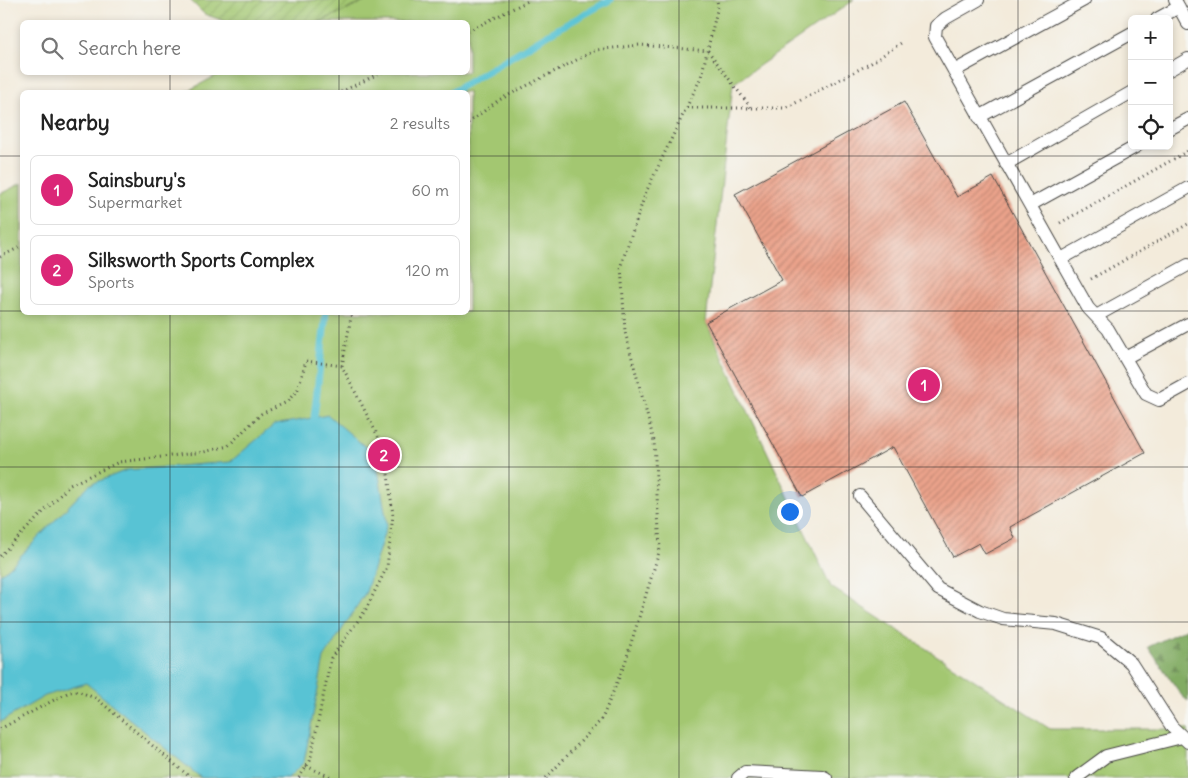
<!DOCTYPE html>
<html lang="en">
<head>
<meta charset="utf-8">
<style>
  :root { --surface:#fff; --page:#f2f2f2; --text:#222; --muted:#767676; --line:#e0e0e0; --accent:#db2777 }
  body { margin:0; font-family:Delius,sans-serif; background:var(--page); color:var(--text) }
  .controls { position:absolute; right:15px; top:15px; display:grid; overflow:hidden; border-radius:8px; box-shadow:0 2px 8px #0003 }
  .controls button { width:45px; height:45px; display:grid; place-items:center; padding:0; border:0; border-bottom:1px solid var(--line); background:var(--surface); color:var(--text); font:25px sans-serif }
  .you { position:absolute; left:789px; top:511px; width:18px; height:18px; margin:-12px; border:4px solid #fff; border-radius:50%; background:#1a73e8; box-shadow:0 0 0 8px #1a73e833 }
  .badge { display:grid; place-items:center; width:32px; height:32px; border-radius:50%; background:var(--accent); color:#fff; font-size:16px; font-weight:700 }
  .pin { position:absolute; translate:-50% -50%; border:2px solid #fff; box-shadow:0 1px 5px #0006 }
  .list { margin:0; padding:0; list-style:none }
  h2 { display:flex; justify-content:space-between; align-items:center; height:65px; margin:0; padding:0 20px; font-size:21px }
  h2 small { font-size:16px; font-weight:400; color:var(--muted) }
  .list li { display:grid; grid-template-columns:32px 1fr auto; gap:15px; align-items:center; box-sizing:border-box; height:70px; margin:0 10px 10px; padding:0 10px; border:1px solid var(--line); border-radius:8px }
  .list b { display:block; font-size:19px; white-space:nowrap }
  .list p { margin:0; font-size:16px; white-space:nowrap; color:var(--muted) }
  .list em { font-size:16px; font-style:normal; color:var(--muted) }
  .icon { flex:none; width:28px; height:28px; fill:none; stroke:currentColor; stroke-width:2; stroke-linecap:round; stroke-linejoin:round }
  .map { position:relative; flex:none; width:1188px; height:778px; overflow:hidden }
  .search { position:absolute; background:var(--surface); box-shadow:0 2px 8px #0003; left:20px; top:20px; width:450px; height:55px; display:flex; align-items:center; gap:12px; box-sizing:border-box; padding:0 18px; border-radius:8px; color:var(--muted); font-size:19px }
  .panel { position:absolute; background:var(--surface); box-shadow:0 2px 8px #0003; left:20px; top:90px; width:450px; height:225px; border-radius:8px }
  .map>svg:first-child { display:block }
  .forest { fill:url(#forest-firs); stroke:#566c47 }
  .garden { fill:url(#garden-furrows); stroke:#67794e }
  .pitch { fill:#a3c771; stroke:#67794e }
  .water { fill:#59c3d4; stroke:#427780 }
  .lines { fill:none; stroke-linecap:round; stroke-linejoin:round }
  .stream { stroke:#59c3d4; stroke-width:7 }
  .building { fill:url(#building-hatch) }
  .service-casing { stroke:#494845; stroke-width:14 }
  .path { stroke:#494845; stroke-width:3; stroke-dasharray:1 4; stroke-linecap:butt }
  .service { stroke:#fff; stroke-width:12 }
  .grid { fill:none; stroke:#2b2b2b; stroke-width:1; stroke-opacity:0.55 }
</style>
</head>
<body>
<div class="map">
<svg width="1188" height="778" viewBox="0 0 1188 778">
  <defs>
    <pattern id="forest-firs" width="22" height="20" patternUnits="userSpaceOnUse" patternTransform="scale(1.25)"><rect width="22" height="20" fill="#82ac63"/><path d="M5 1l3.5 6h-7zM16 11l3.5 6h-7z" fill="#6b8c52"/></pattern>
    <pattern id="garden-furrows" width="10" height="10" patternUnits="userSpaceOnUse" patternTransform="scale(1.25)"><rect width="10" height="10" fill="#a3c771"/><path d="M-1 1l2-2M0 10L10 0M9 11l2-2" fill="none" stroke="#8cab62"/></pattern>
    <pattern id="building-hatch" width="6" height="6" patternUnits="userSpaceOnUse" patternTransform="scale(1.25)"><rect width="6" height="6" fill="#eba38b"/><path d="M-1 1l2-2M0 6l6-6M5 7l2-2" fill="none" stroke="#bf8572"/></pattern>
  </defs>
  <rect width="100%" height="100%" fill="#f6f6f2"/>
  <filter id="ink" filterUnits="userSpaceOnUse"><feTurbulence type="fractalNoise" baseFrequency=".02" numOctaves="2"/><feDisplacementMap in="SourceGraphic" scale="10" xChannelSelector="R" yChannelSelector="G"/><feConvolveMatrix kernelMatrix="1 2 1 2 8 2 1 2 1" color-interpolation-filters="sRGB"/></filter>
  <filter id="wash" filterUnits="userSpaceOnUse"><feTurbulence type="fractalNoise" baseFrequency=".0096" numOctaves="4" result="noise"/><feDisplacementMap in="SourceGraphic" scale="20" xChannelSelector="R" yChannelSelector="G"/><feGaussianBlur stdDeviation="1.12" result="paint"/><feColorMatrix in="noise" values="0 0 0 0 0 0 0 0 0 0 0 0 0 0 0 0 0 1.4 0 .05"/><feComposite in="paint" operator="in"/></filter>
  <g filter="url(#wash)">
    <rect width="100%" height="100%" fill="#f3ebdb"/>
    <path class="forest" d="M1188,628V701L1182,696L1148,647Z"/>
    <path class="garden" d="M190,0H369L319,22H227L204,14Z"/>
    <path class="pitch" d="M369,0H854L733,84L706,322L831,587L1050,729H1188V778H0V194L22,183V312H468V92H186L221,73L468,72V22H319Z"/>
    <path class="water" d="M328,415L376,456L387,524L366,592L324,658L304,762L288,778H203L200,777L86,683L45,696L0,722V574L9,568L89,485L127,470L230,462L274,425Z"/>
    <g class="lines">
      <path class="stream" d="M452,92L547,35L610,0
        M314,418L326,312"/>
    </g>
    <g id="blocks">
      <path class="building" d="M904,102L957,197L993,177L1145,453L1010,527L1015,538L985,554L979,543L953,557L893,447L802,497L706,322L782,280L735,194Z"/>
    </g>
  </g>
  <g filter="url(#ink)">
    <use href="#blocks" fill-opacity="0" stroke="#494845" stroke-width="1"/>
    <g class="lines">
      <g class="service-casing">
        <path id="service" d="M978,0L946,18L936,26L935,37L1088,308L1108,329L1146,394L1159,400L1188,384
          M1175,0L1188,24
          M1157,19L1179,7
          M1169,70L1188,59
          M954,71L1084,0
          M979,117L1132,33
          M1169,129L1188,119
          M1006,164L1132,92
          M1030,205L1137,146
          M1061,259L1188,188
          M1096,316L1188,265
          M1125,358L1188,324
          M860,496L938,589L980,611L1003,619L1056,624L1101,638L1131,663L1172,727L1188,742
          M738,778L745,772L822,776L826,778
          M1076,778L1106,756L1182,737"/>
      </g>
      <path class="path" d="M468,31L530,0
        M341,92L382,72
        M687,108H786L871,63L904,41
        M468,123L499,100L596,50L640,45L708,51L751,108
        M1060,223L1188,151
        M0,257L22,246
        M1091,279L1188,224
        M0,556L70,485L119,462L204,452L228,446L261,414L287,402L298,389L306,361L342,366
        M0,729L69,692L78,691L97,699L191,778
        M306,766L333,778
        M299,778L310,761L331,658L365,611L387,567L393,515L385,450L342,366L352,312
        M546,778L602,719L625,663L660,549L654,441L625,332L621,265L646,192L701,77L718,6L717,0"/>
      <use href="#service" class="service"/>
    </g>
  </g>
  <path class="grid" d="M170,0V22M339,0V22M509,0V778M679,0V778M849,0V778M1018,0V778M170,72V92M339,72V92M0,156H22M468,156H1188M0,311H22M468,311H1188M170,312V778M339,312V778M0,467H1188M0,622H1188"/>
</svg>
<div class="controls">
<button>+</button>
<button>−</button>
<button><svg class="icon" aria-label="locate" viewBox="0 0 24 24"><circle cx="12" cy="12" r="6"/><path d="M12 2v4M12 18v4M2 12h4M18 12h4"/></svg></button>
</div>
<div class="you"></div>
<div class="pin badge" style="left:924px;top:385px">1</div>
<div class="pin badge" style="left:384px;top:455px">2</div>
<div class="search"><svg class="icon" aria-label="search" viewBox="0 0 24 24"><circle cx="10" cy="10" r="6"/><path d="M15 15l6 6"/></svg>Search here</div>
<section class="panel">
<h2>Nearby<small>2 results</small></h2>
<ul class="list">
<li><span class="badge">1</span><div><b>Sainsbury's</b><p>Supermarket</p></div><em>60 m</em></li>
<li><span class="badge">2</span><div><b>Silksworth Sports Complex</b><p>Sports</p></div><em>120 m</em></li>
</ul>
</section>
</div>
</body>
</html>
